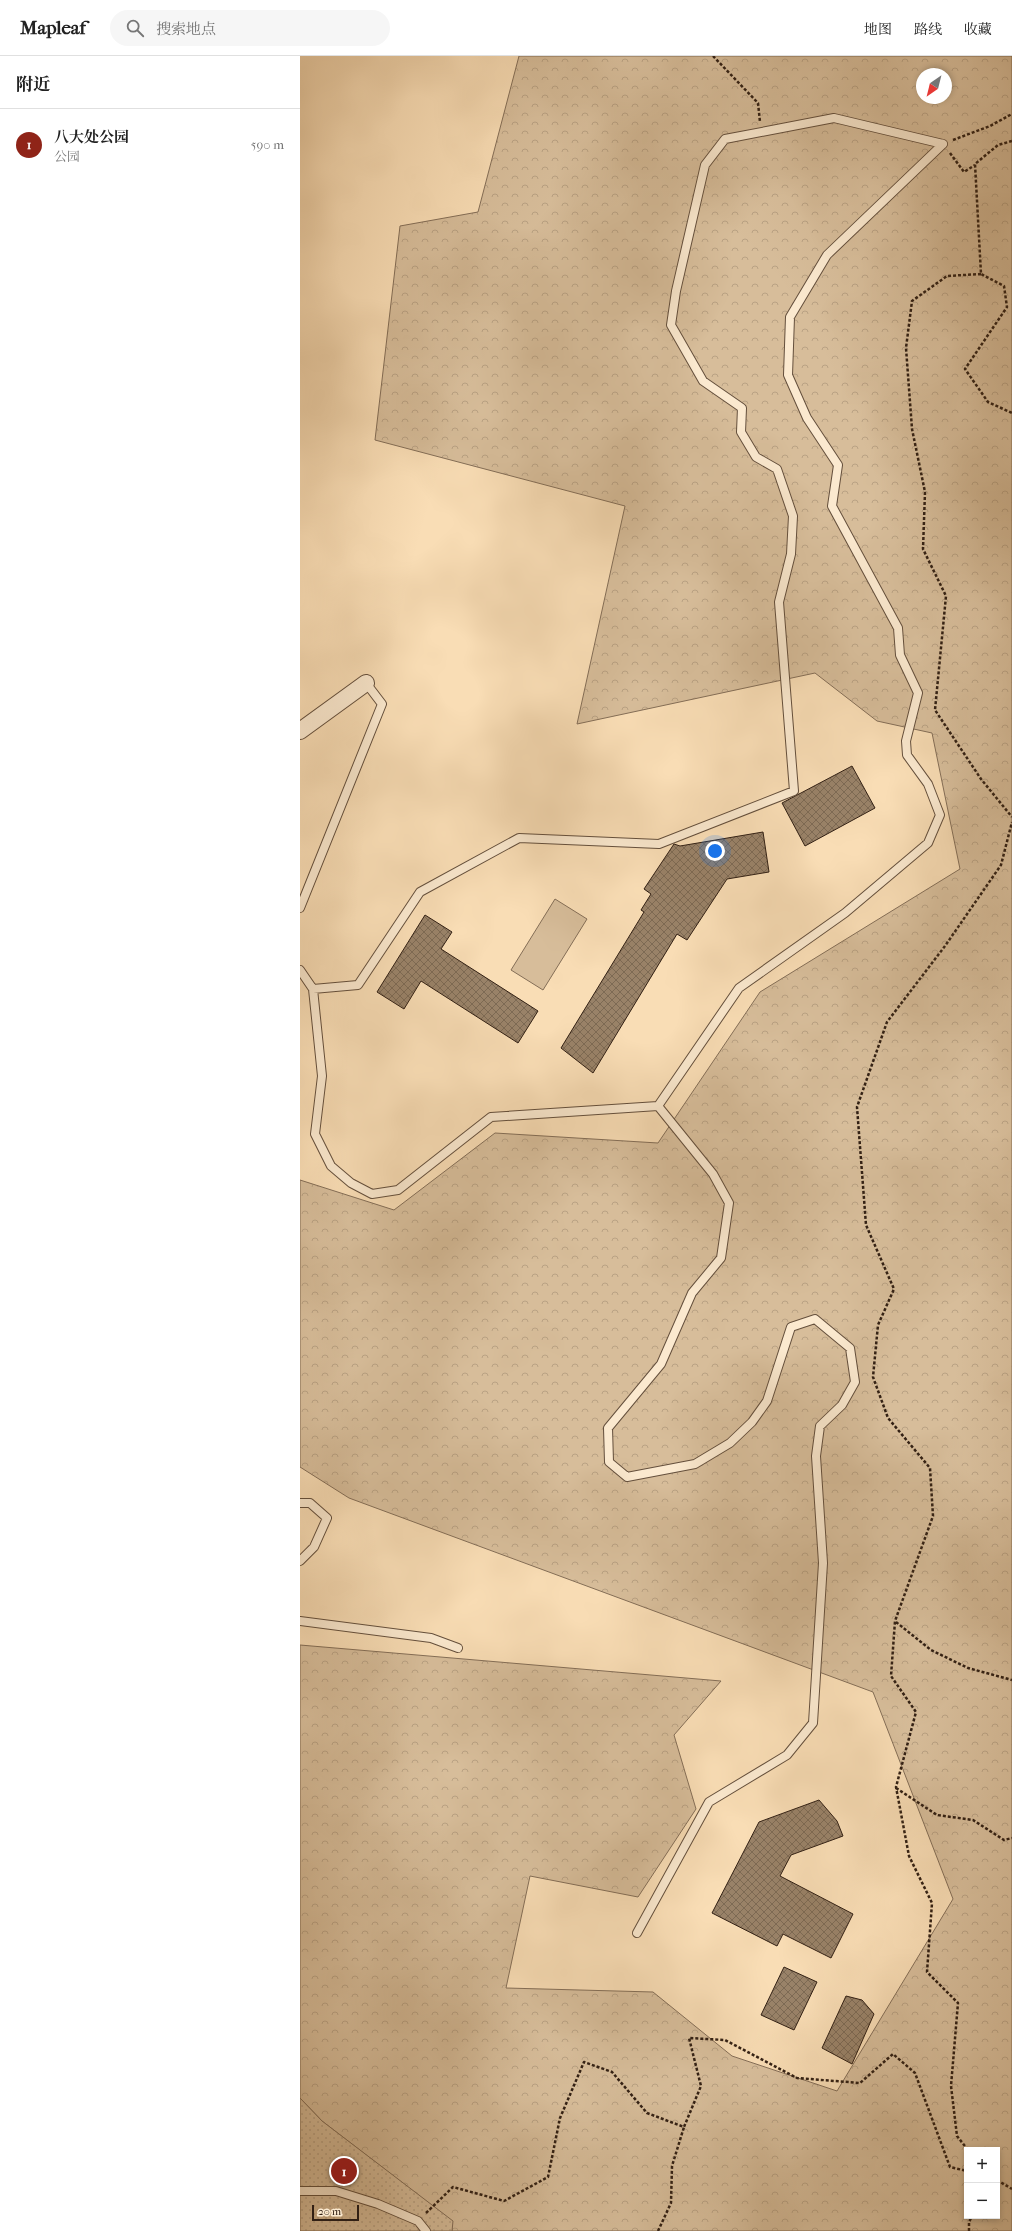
<!DOCTYPE html>
<html lang="zh">
<head>
<meta charset="utf-8">
<style>
  :root { --surface:#fff; --page:#f6f6f6; --text:#222; --muted:#767676; --line:#e0e0e0; --accent:#8f2418 }
  body { margin:0; font-family:"IM FELL French Canon","Noto Serif SC",serif; background:var(--page); color:var(--text) }
  .controls { position:absolute; right:12px; bottom:12px; display:grid; overflow:hidden; border-radius:0px; box-shadow:0 2px 6px #0003 }
  .controls button { width:36px; height:36px; display:grid; place-items:center; padding:0; border:0; border-bottom:1px solid var(--line); background:var(--surface); color:var(--text); font:20px sans-serif }
  .compass { position:absolute; left:616px; top:12px; width:36px; height:36px; border-radius:50%; background:var(--surface); box-shadow:0 2px 6px #0003; rotate:215deg }
  .scale { position:absolute; left:12px; bottom:10px; width:47px; box-sizing:border-box; padding-left:4px; border:2px solid #322014; border-top:0; font-size:11px; line-height:14px; white-space:nowrap; color:#322014; -webkit-text-stroke:3px #fbe9cf; paint-order:stroke }
  .you { position:absolute; left:415px; top:795px; width:14px; height:14px; margin:-10px; border:3px solid #fff; border-radius:50%; background:#1a73e8; box-shadow:0 0 0 6px #1a73e833 }
  .badge { display:grid; place-items:center; width:26px; height:26px; border-radius:50%; background:var(--accent); color:#fff; font-size:13px; font-weight:700 }
  .pin { position:absolute; translate:-50% -50%; border:2px solid #fff; box-shadow:0 1px 4px #0006 }
  .list { margin:0; padding:0; list-style:none }
  h2 { display:flex; justify-content:space-between; align-items:center; height:52px; margin:0; padding:0 16px; font-size:17px }
  h2 small { font-size:13px; font-weight:400; color:var(--muted) }
  .list li { display:grid; grid-template-columns:26px 1fr auto; gap:12px; align-items:center; box-sizing:border-box; height:72px; padding:0 16px; border-top:1px solid var(--line) }
  .list b { display:block; font-size:15px; white-space:nowrap }
  .list p { margin:0; font-size:13px; white-space:nowrap; color:var(--muted) }
  .list em { font-size:13px; font-style:normal; color:var(--muted) }
  .icon { flex:none; width:22px; height:22px; fill:none; stroke:currentColor; stroke-width:2; stroke-linecap:round; stroke-linejoin:round }
  .map { position:relative; flex:none; width:712px; height:2175px; overflow:hidden }
  header { display:flex; align-items:center; gap:24px; box-sizing:border-box; height:56px; padding:0 20px; background:var(--surface); border-bottom:1px solid var(--line) }
  header strong { font-size:19px }
  nav { display:flex; gap:22px; margin-inline-start:auto; font-size:14px }
  .search { width:280px; height:36px; background:var(--page); display:flex; align-items:center; gap:10px; box-sizing:border-box; padding:0 14px; border-radius:22px; color:var(--muted); font-size:15px }
  main { display:flex }
  aside { flex:1; background:var(--surface) }
  .map>svg:first-child { display:block }
  .grass { fill:#d7bd9a; stroke:#846e57 }
  .forest { fill:url(#forest-crowns); stroke:#846e57; fill-rule:evenodd }
  .park { fill:url(#park-dots); stroke:#846e57 }
  .building { fill:url(#building-cross-hatch); stroke:#322014 }
  .lines { fill:none; stroke-linecap:round; stroke-linejoin:round }
  .lane-casing { stroke:#644f3c; stroke-width:10 }
  .street-casing { stroke:#644f3c; stroke-width:18 }
  .path { stroke:#322014; stroke-width:2.5; stroke-dasharray:3 2; stroke-linecap:butt }
  .lane { stroke:#fbe9cf; stroke-width:8 }
  .street { stroke:#fbe9cf; stroke-width:16 }
</style>
</head>
<body>
<header>
<strong>Mapleaf</strong>
<div class="search"><svg class="icon" aria-label="search" viewBox="0 0 24 24"><circle cx="10" cy="10" r="6"/><path d="M15 15l6 6"/></svg>搜索地点</div>
<nav><a>地图</a><a>路线</a><a>收藏</a></nav>
</header>
<main>
<aside>
<h2>附近<small></small></h2>
<ul class="list">
<li><span class="badge">1</span><div><b>八大处公园</b><p>公园</p></div><em>590 m</em></li>
</ul>
</aside>
<div class="map">
<svg width="712" height="2175" viewBox="0 0 712 2175">
  <defs>
    <pattern id="forest-crowns" width="20" height="18" patternUnits="userSpaceOnUse"><rect width="20" height="18" fill="#d7bd9a"/><path d="M2 6a3 3 0 1 1 6 0M12 15a3 3 0 1 1 6 0" fill="none" stroke="#b9a284"/></pattern>
    <pattern id="park-dots" width="8" height="8" patternUnits="userSpaceOnUse"><rect width="8" height="8" fill="#d7bd9a"/><path d="M2 2h.1M6 6h.1" fill="none" stroke="#b9a284" stroke-width="1.8" stroke-linecap="round"/></pattern>
    <pattern id="building-cross-hatch" width="8" height="8" patternUnits="userSpaceOnUse"><rect width="8" height="8" fill="#998268"/><path d="M0 0l8 8M0 8l8-8" fill="none" stroke="#7d6a54"/></pattern>
  </defs>
  <rect width="100%" height="100%" fill="#f9ddb5"/>
  <filter id="stains"><feTurbulence type="fractalNoise" baseFrequency=".005" numOctaves="4"/><feColorMatrix values="0 0 0 0 .2 0 0 0 0 .09 0 0 0 0 .02 0 0 0 .5 -.17"/></filter>
  <radialGradient id="worn" r=".72"><stop offset=".6" stop-color="#630" stop-opacity="0"/><stop offset="1" stop-color="#630" stop-opacity=".3"/></radialGradient>
  <path class="grass" d="M255,843L287,863L243,934L211,914Z"/>
  <path class="forest" d="M219,0H712V2175H152V2165L22,2065L0,2042V1589L421,1625L374,1679L396,1753L338,1841L230,1820L206,1932L353,1936L432,2000L537,2035L653,1843L573,1636L49,1442L0,1411V1124L94,1154L195,1077L358,1087L460,936L660,813L632,677L577,665L515,617L277,668L325,450L75,384L100,170L178,156ZM622,18H646V42H622ZM667,2094H697V2160H667Z"/>
  <path class="park" d="M0,2042L22,2065L153,2165L152,2175H0Z"/>
  <path class="building" d="M552,710L575,752L505,790L482,747Z
    M463,776L469,816L427,823L387,884L377,878L293,1017L261,992L344,856L341,854L351,838L344,833L374,788L380,790Z
    M125,859L152,876L141,893L238,955L218,987L121,925L104,953L77,936Z
    M519,1744L537,1765L543,1780L491,1799L480,1820L553,1858L531,1902L483,1878L477,1890L412,1857L459,1766Z
    M484,1911L517,1926L494,1974L461,1959Z
    M546,1940L562,1944L574,1958L552,2008L522,1992Z"/>
  <g class="lines">
    <g class="lane-casing">
      <path id="lane" d="M0,852L82,648L66,627
        M0,914L13,933L58,929L120,836L219,782L359,788L494,735L479,546L491,498L493,460L477,413L456,401L441,376L442,352L403,325L371,269L376,235L405,109L425,83L534,62L643,88
        M13,933L22,1020L15,1078L31,1110L51,1127L72,1138L98,1134L191,1061L358,1050L439,932L545,857L628,787L640,759L628,728L607,699L606,685L618,637L600,599L598,572L532,450L538,409L507,362L488,319L490,261L527,199L643,88
        M0,1447H10L27,1462L14,1491L0,1505
        M0,1565L131,1582L158,1592
        M337,1877L409,1746L487,1699L513,1667L523,1507L516,1400L520,1370L542,1349L555,1326L550,1292L515,1263L491,1271L467,1345L452,1366L430,1387L395,1408L327,1421L309,1406L308,1372L361,1308L392,1237L421,1202L429,1147L413,1118L358,1050
        M0,2135H36L78,2148L118,2165L126,2175"/>
    </g>
    <g class="street-casing">
      <path id="street" d="M0,675L66,627"/>
    </g>
    <path class="path" d="M413,0L458,47L460,66
      M653,84L690,70L712,58
      M712,85L698,89L675,108L681,218L704,230L707,251L665,313L688,346L712,357
      M650,97L664,116L675,109
      M681,218L647,220L612,245L606,292L612,373L625,436L623,493L646,540L635,654L681,723L712,761
      M596,1566L631,1594L668,1612L712,1624
      M596,1732L637,1759L673,1764L704,1784L712,1782
      M668,2094L657,2080L651,2030L658,1947L627,1916L632,1847L609,1800L596,1731L616,1656L591,1620L595,1565L633,1460L630,1412L588,1362L573,1321L578,1269L594,1233L566,1169L557,1051L587,966L645,890L701,809L712,766
      M697,2124L712,2133
      M126,2157L153,2131L204,2145L248,2121L260,2062L284,2006L312,2016L347,2057L384,2071L401,2030L389,1982L425,1984L497,2022L560,2027L593,1998L615,2017L650,2111L667,2115
      M358,2175L371,2147L372,2110L384,2071
      M669,2175V2166L672,2160"/>
    <use href="#lane" class="lane"/>
    <use href="#street" class="street"/>
  </g>
  <rect width="100%" height="100%" filter="url(#stains)"/>
  <rect width="100%" height="100%" fill="url(#worn)"/>
</svg>
<div class="controls">
<button>+</button>
<button>−</button>
</div>
<svg class="compass" viewBox="-18 -18 36 36"><path d="M0-13l5 13h-10z" fill="#e53935"/><path d="M0 13l5-13h-10z" fill="#767676"/></svg>
<div class="scale">20 m</div>
<div class="you"></div>
<div class="pin badge" style="left:44px;top:2115px">1</div>
</div>
</main>
</body>
</html>
